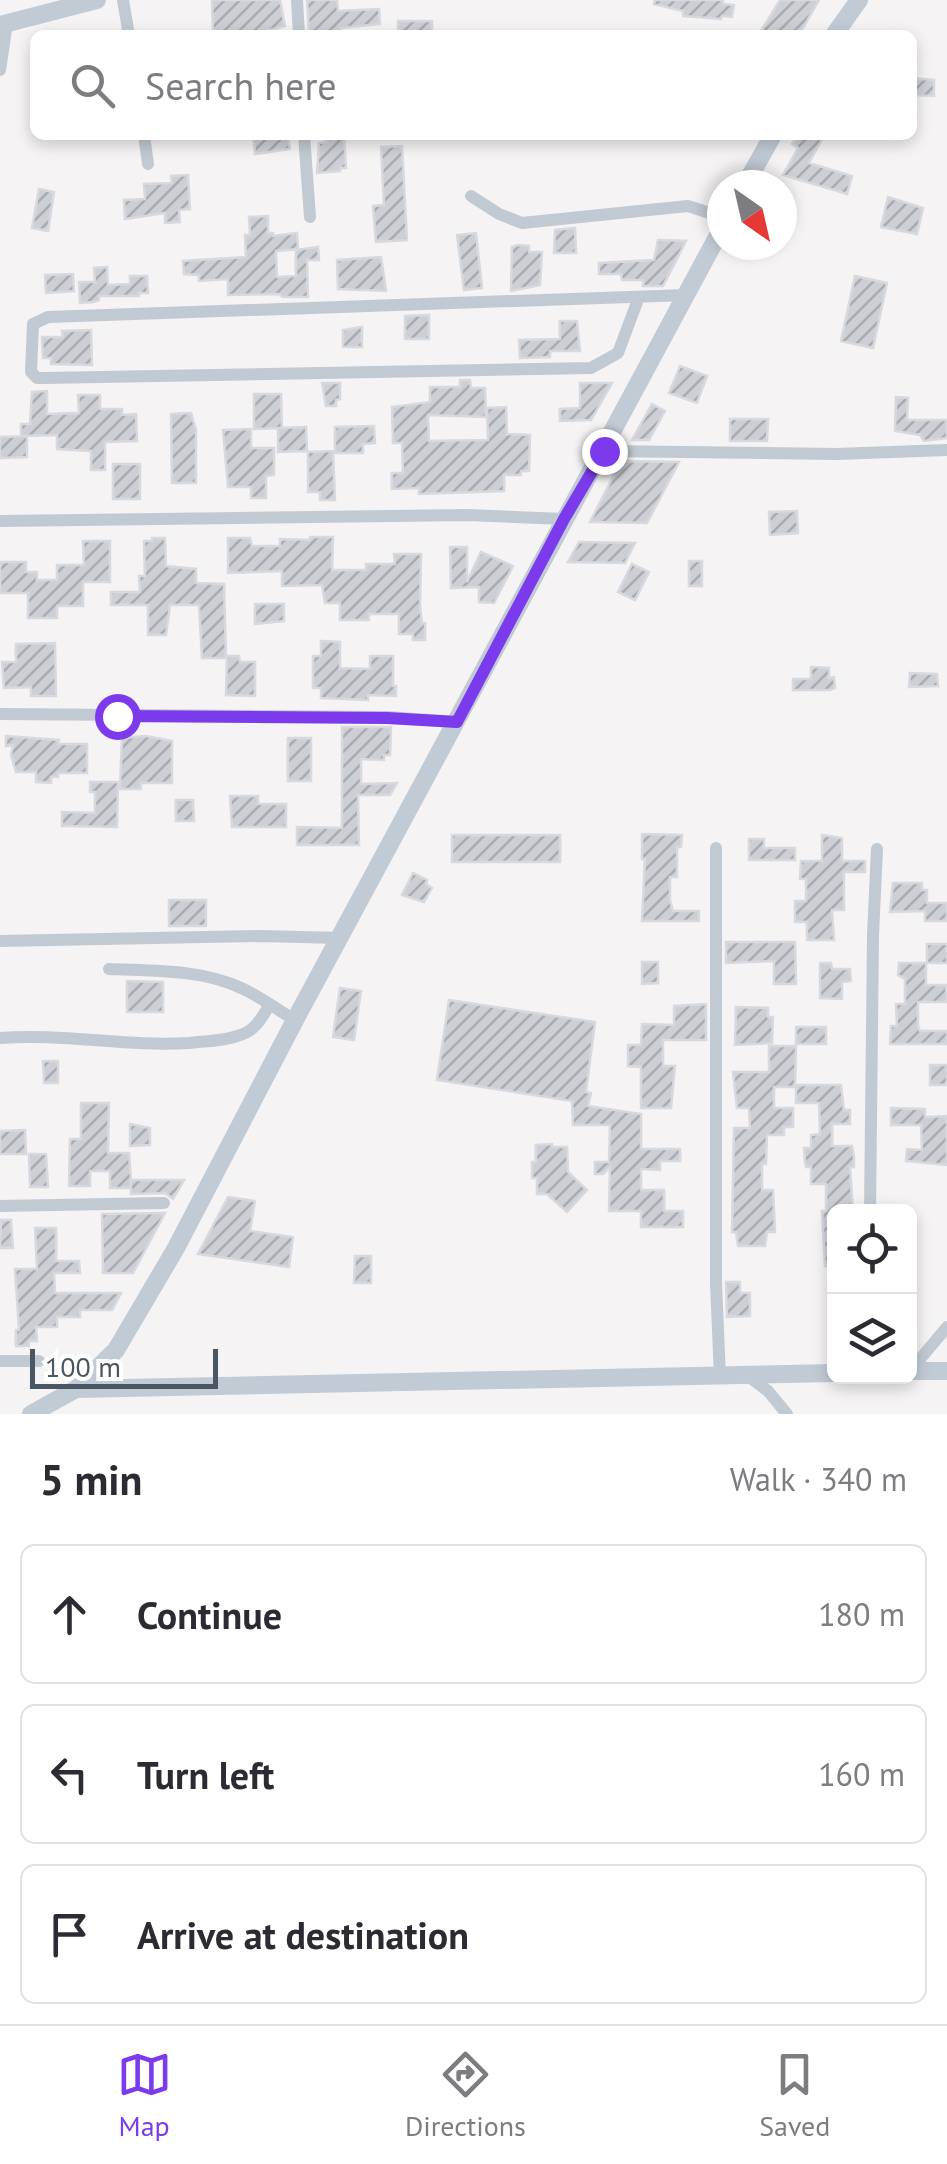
<!DOCTYPE html>
<html lang="en">
<head>
<meta charset="utf-8">
<style>
  :root { --surface:#fff; --page:#f7f7f7; --text:#2b2b33; --muted:#7c7c81; --line:#e1e1e2; --accent:#7c3aed }
  body { margin:0; font-family:"PT Sans",sans-serif; background:var(--page); color:var(--text) }
  .controls { position:absolute; right:30px; bottom:30px; display:grid; overflow:hidden; border-radius:15px; box-shadow:0 5px 15px #0003 }
  .controls button { width:90px; height:90px; display:grid; place-items:center; padding:0; border:0; border-bottom:2px solid var(--line); background:var(--surface); color:var(--text); font:50px sans-serif }
  .compass { position:absolute; left:707px; top:170px; width:90px; height:90px; border-radius:50%; background:var(--surface); box-shadow:0 5px 15px #0003; rotate:146deg }
  .scale { position:absolute; left:30px; bottom:25px; width:188px; box-sizing:border-box; padding-left:10px; border:5px solid #4a5661; border-top:0; font-size:28px; line-height:35px; white-space:nowrap; color:#4a5661; -webkit-text-stroke:8px #fff; paint-order:stroke }
  .stop { position:absolute; width:30px; height:30px; margin:-22px; border:8px solid #7c3aed; border-radius:50%; background:#fff }
  .stop.end { background:#7c3aed; border-color:#fff; box-shadow:0 2px 10px #0008 }
  .list { margin:0; padding:0; list-style:none }
  h2 { display:flex; justify-content:space-between; align-items:center; height:130px; margin:0; padding:0 40px; font-size:42px }
  h2 small { font-size:32px; font-weight:400; color:var(--muted) }
  .list li { display:grid; grid-template-columns:65px 1fr auto; gap:30px; align-items:center; box-sizing:border-box; height:140px; margin:0 20px 20px; padding:0 20px; border:2px solid var(--line); border-radius:15px }
  .list b { display:block; font-size:38px; white-space:nowrap }
  .list em { font-size:32px; font-style:normal; color:var(--muted) }
  .icon { flex:none; width:55px; height:55px; fill:none; stroke:currentColor; stroke-width:2; stroke-linecap:round; stroke-linejoin:round }
  .map { position:relative; flex:none; width:947px; height:1414px; overflow:hidden }
  .search { position:absolute; background:var(--surface); box-shadow:0 5px 15px #0003; left:30px; right:30px; top:30px; height:110px; display:flex; align-items:center; gap:25px; box-sizing:border-box; padding:0 35px; border-radius:15px; color:var(--muted); font-size:38px }
  .sheet { height:610px; background:var(--surface) }
  nav { display:flex; justify-content:space-around; align-items:center; box-sizing:border-box; height:140px; border-top:2px solid var(--line); background:var(--surface); font-size:28px; color:var(--muted) }
  nav a { display:grid; justify-items:center; gap:5px }
  nav .on { color:var(--accent) }
  .map>svg:first-child { display:block }
  .building { fill:url(#building-hatch); stroke:#d7d9de; stroke-width:2.5 }
  .lines { fill:none; stroke-linecap:round; stroke-linejoin:round }
  .street { stroke:#c1cad2; stroke-width:12 }
  .secondary { stroke:#c1cbd6; stroke-width:18 }
  .route { stroke:#7c3aed; stroke-width:12 }
</style>
</head>
<body>
<div class="map">
<svg width="947" height="1414" viewBox="0 0 947 1414">
  <defs>
    <pattern id="building-hatch" width="6" height="6" patternUnits="userSpaceOnUse" patternTransform="scale(2.5)"><rect width="6" height="6" fill="#cdcfd5"/><path d="M-1 1l2-2M0 6l6-6M5 7l2-2" fill="none" stroke="#a8abb0"/></pattern>
  </defs>
  <rect width="100%" height="100%" fill="#f5f3f3"/>
  <path class="building" d="M212,0H280L285,26L267,31L268,35H213Z
    M307,0H337L338,11L379,9L380,24L341,28V32L328,35L309,33Z
    M655,0H723V4L734,5L732,17L722,16L721,19L683,16V11L654,4Z
    M780,0H819L799,35H768L761,31Z
    M398,21H432V35H398Z
    M912,78L934,80V96L912,95Z
    M253,135H288L290,149L255,154Z
    M326,135H344L346,168H340V171L317,173L319,143L326,142Z
    M798,135H824L809,163L852,176L847,194L783,175L798,148L792,144Z
    M402,146L407,240L376,242L373,206L384,205L381,147Z
    M188,175L190,209L179,210L180,222L165,223V213L125,219L124,200L145,199L144,184L172,183L171,176Z
    M39,189L54,192L48,231L32,228Z
    M888,197L923,208L917,234L881,227Z
    M268,216V233H273V236L297,233L298,249L276,251L277,277L296,276V250L318,247L319,260H307L308,297H283L279,294L228,295V279L199,281V275L184,274L183,261L246,257L245,235H250L249,217Z
    M575,228L576,253H554L555,230Z
    M476,233L482,288L464,290L457,235Z
    M658,240L686,241L663,286H643V280H622L621,274H599V263L654,260Z
    M518,245L529,246V252H542L540,285L511,291L512,247Z
    M381,257L386,291L338,289L337,260Z
    M107,267L108,285L130,284V276H147L148,293H139V296H99V300L94,302L80,303L79,282H95L94,268Z
    M73,274L74,291L46,293L45,275Z
    M855,276L887,283L873,348L841,341Z
    M429,315V339H405V316Z
    M560,321H577L580,351H550V357L520,358L519,340L560,339Z
    M362,327V347H343V330Z
    M91,330L92,365L51,364V358H43L42,337H63L62,331Z
    M680,366L707,376L697,403L669,393Z
    M460,380H470L471,388H485L486,417L428,415L429,441L488,440L487,408L506,407L507,434L530,435L529,471H521V475H504V491L419,494V488L392,489V473H403L402,443H393L392,407L430,402V387H460Z
    M322,383H340V399L336,400V406H326Z
    M580,383H612L591,420L560,421V409L580,408Z
    M47,391V414L79,413L78,395H100V409H122V415L136,414L137,441L105,442V470H91V451L57,449V435L21,436V424H30L32,392Z
    M254,394H281L282,428L254,429Z
    M896,397L908,398L907,420H947V438L924,441L920,435L895,431Z
    M652,404L665,411L649,440H632Z
    M191,413L196,430V483H172L171,414Z
    M730,419H768L767,441H730Z
    M374,426L375,443L363,444V453H335V427Z
    M306,427L307,451L278,452V428Z
    M251,429V448H274V475L266,476V498H251V487H228L223,430Z
    M27,436V457L0,458V437Z
    M333,451L335,500H320V492H308V452Z
    M621,461L679,462L647,523L590,522Z
    M113,464H140V499H113Z
    M797,511L798,533L770,535L769,512Z
    M310,537H333L332,570H366V564H395L394,554H421L420,606L422,623H425V640H413V634H399V614H369V620H340V603H325L322,585L282,586V571L228,573V538H250L252,546H280V539L310,540Z
    M152,538H165L166,566L196,569V583L224,584L226,658H202L199,605H170L166,635H148V605H111V592H140L139,576H145L144,541H152Z
    M83,541H110V582H83V606H57V618H28V593H0V562H26V572H37V580H57V565H84Z
    M579,542L635,543L625,563L568,562Z
    M450,547H467V582L481,552L513,566L494,603L479,602V587L451,588Z
    M689,561H702V586H689Z
    M632,564L649,572L635,600L618,592Z
    M255,604H284V621L255,624Z
    M321,641L340,642V668L370,669V656H393V686H396V696L368,695V700L321,698V688H313V656H321Z
    M55,643L56,696H31V687L4,688L2,662H16V644Z
    M227,656H239L240,662H255V696L226,695Z
    M811,667L829,668V678L834,677L835,688L830,690H793V679H811Z
    M910,673L937,674L938,686L909,687Z
    M342,727H391L390,755H384V760L361,759V784L397,783L390,795H358L359,845H297V827L342,828Z
    M6,736L59,740L58,744H87V773H58V777H51V783L36,782V772H16L11,755L13,745L6,746Z
    M146,736L172,741V783H141V789H120L122,738Z
    M288,738H311V781H288Z
    M90,782H118L117,827L62,826V812L95,813V792H90Z
    M230,796H258V804H286V827H232Z
    M176,800H193L194,821H176Z
    M642,834L682,835L681,847H677V877H670V900L673,911H699V921H642L645,859H642Z
    M452,835H560V862H452Z
    M822,835L842,838V861H865V872H844V910H832L834,940H807V922H795V901H806V879H800L801,861H822Z
    M749,839H764V848H795V860H749Z
    M413,873L427,880L426,884L432,888L424,902L402,895Z
    M893,883H922V890H927V903H947V921H925V911L890,912Z
    M169,900H206V926H169Z
    M726,942H795L796,984H774V961L726,963Z
    M927,944H947V963H927Z
    M642,962H658V983L642,984Z
    M820,963H831L832,969H850L851,981L842,982V999L820,998Z
    M899,963H926V985H946L947,1002H918V1026L920,1031H947V1044H890L891,1026H897L896,1004H905V979L898,975Z
    M127,981L163,982V1012H127Z
    M340,988L361,991L354,1040L333,1037Z
    M449,1000L595,1022L586,1092L591,1093L588,1106L641,1114V1149H680V1161H660V1170L641,1169V1190H664V1211H683V1227H641V1211H609L610,1167L603,1174H595V1162H609L610,1125H573L572,1101L437,1080Z
    M706,1004V1040H663V1066H675L671,1108H641V1067L628,1066V1045H641L642,1024L674,1025V1006Z
    M736,1007L768,1008V1017H773L772,1043L735,1045Z
    M796,1027H826V1044H796Z
    M769,1046H796L795,1087H774V1108H793V1127H784V1135H767L766,1164H762V1190H773L775,1232H767L765,1246H738L736,1232H732L734,1128H750L749,1108H737L733,1072H769Z
    M43,1061H58V1083H44Z
    M930,1065H947V1085H930Z
    M796,1085H841L844,1110H850V1124H832V1146H852L854,1157V1167H850L853,1212H834L833,1266H825L822,1211H826V1184H811V1167H806L805,1162L804,1148H811V1135L820,1134L819,1103H796Z
    M81,1103H109L108,1153H129L131,1180H184L173,1199L165,1193L131,1194V1180V1188H110V1171H90V1186H69L70,1139H81Z
    M891,1108L925,1109V1117L947,1116V1165L906,1161L907,1149L922,1150L921,1125H891Z
    M130,1124L150,1128V1145L130,1146Z
    M25,1130L26,1154H0V1131Z
    M552,1144V1147H567L568,1172L587,1190L567,1212L547,1194H537V1178H532V1162H536V1145Z
    M29,1154H46L48,1187H30Z
    M228,1197L255,1201L250,1231L293,1237L289,1267L198,1254Z
    M165,1213L133,1273H103L102,1214Z
    M1,1220H11L13,1248H0Z
    M35,1228H56V1261H79L80,1273H54L55,1293H121L112,1310H80V1317H57V1327H36L37,1341H29V1346H16V1330H19L15,1269H37Z
    M355,1256H371V1283H354Z
    M726,1282H740V1293H750V1316L727,1317Z"/>
  <g class="lines">
    <path class="street" d="M123,0L129,35
      M297,0L299,35
      M0,70L7,23
      M144,135L148,164
      M304,135L310,217
      M471,196L499,214L522,223L688,206L722,217
      M639,297L618,353L591,368L45,378H37L31,372L33,324L48,317L687,295
      M604,451L836,454L947,450
      M0,521L468,515L564,519
      M0,714L387,717L457,722
      M716,848V1283L720,1377
      M0,941L261,936L340,938
      M109,969C152,971 201,969 241,988C260,996 277,1010 295,1020
      M0,1038C63,1033 126,1047 189,1043C207,1041 226,1041 243,1034C256,1029 262,1017 269,1006
      M0,1206L164,1203
      M870,1212L873,935L877,849
      M0,1361H39
      M910,1371L947,1327
      M748,1376L768,1391L787,1414"/>
    <path class="secondary" d="M0,25L97,0
      M834,35L859,0
      M745,185L773,135
      M910,1371H947
      M76,1389L834,1373
      M31,1414L76,1389L116,1350L176,1248L295,1020L722,228"/>
  </g>
  <g class="lines">
    <path class="route" d="M117,716L387,718L457,722L564,519L604,451"/>
  </g>
</svg>
<div class="controls">
<button><svg class="icon" aria-label="locate" viewBox="0 0 24 24"><circle cx="12" cy="12" r="6"/><path d="M12 2v4M12 18v4M2 12h4M18 12h4"/></svg></button>
<button><svg class="icon" aria-label="layers" viewBox="0 0 24 24"><path d="M12 4l9 5-9 5-9-5zM3 14l9 5 9-5"/></svg></button>
</div>
<svg class="compass" viewBox="-18 -18 36 36"><path d="M0-13l5 13h-10z" fill="#e53935"/><path d="M0 13l5-13h-10z" fill="#7c7c81"/></svg>
<div class="scale">100 m</div>
<div class="stop" style="left:117px;top:716px"></div>
<div class="stop end" style="left:604px;top:451px"></div>
<div class="search"><svg class="icon" aria-label="search" viewBox="0 0 24 24"><circle cx="10" cy="10" r="6"/><path d="M15 15l6 6"/></svg>Search here</div>
</div>
<section class="sheet">
<h2>5 min<small>Walk · 340 m</small></h2>
<ul class="list">
<li><svg class="icon" aria-label="ahead" viewBox="0 0 24 24"><path d="M12 20V5M6 11l6-6 6 6"/></svg><div><b>Continue</b></div><em>180 m</em></li>
<li><svg class="icon" aria-label="left" viewBox="0 0 24 24"><path d="M17 20v-9H6M10 6l-5 5 5 5"/></svg><div><b>Turn left</b></div><em>160 m</em></li>
<li><svg class="icon" aria-label="arrive" viewBox="0 0 24 24"><path d="M6 21V4h12l-3 4 3 4H6"/></svg><div><b>Arrive at destination</b></div></li>
</ul>
</section>
<nav>
<a class="on"><svg class="icon" aria-label="map" viewBox="0 0 24 24"><path d="M3 6l6-2 6 2 6-2v14l-6 2-6-2-6 2zM9 4v14M15 6v14"/></svg>Map</a>
<a><svg class="icon" aria-label="directions" viewBox="0 0 24 24"><path d="M12 3l9 9-9 9-9-9zM9 14v-3h6M13 9l2 2-2 2"/></svg>Directions</a>
<a><svg class="icon" aria-label="saved" viewBox="0 0 24 24"><path d="M7 4h10v16l-5-4-5 4z"/></svg>Saved</a>
</nav>
</body>
</html>
